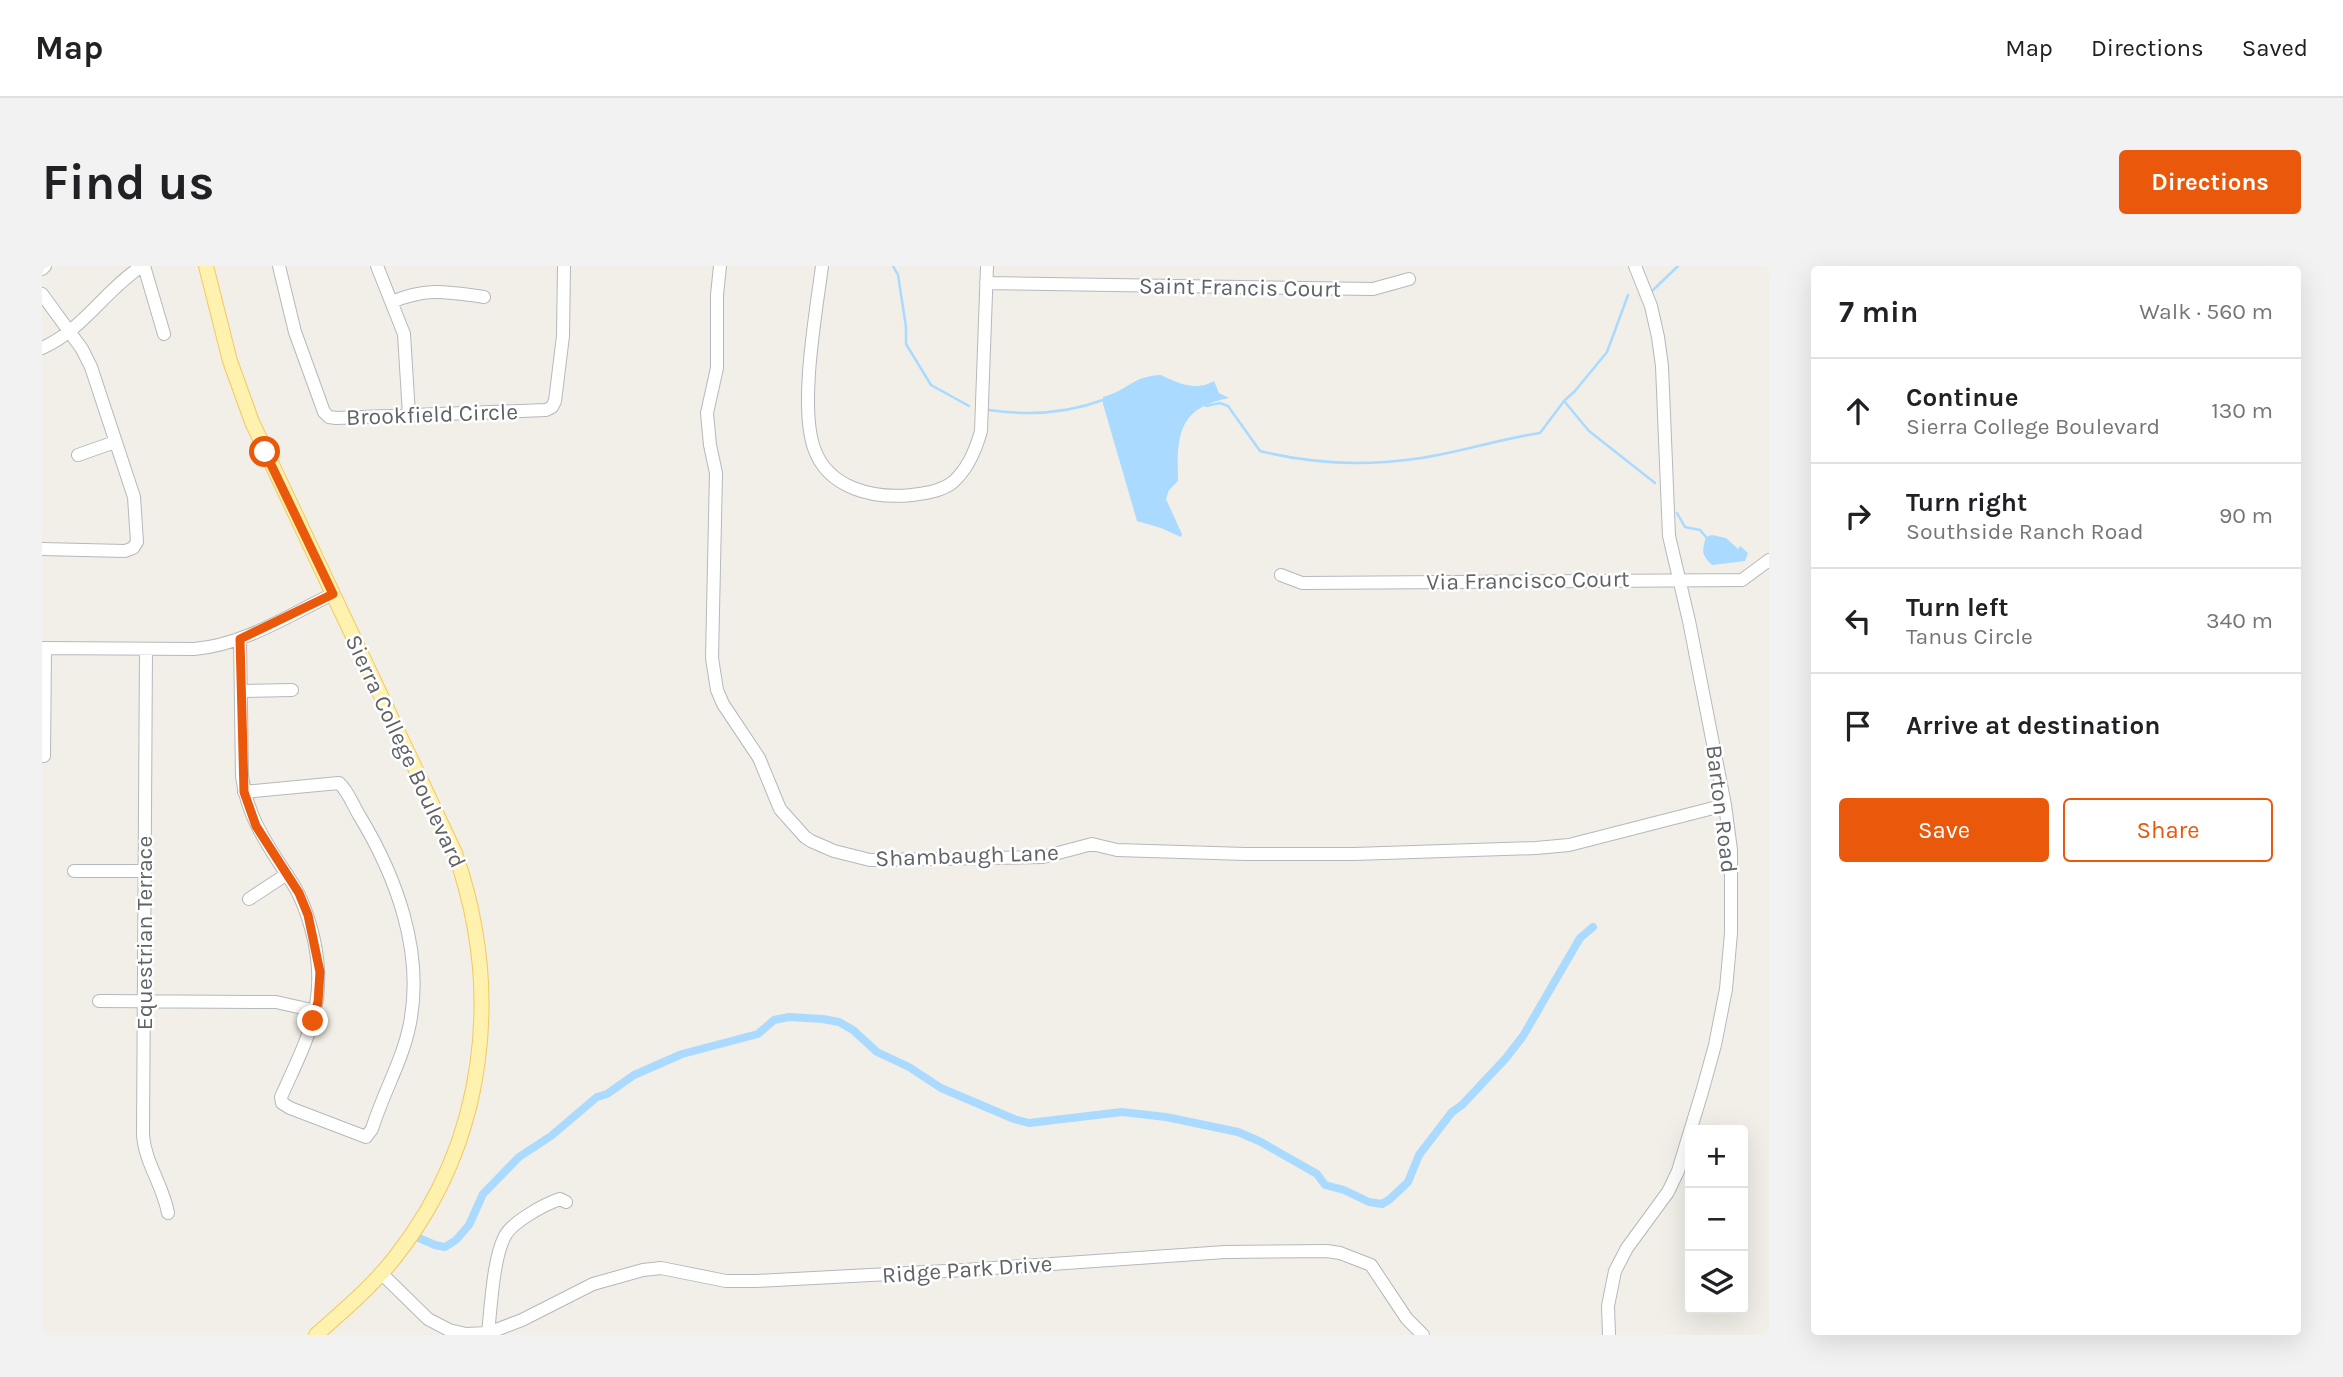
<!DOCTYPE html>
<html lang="en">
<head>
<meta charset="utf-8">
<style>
  :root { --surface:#fff; --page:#f2f2f2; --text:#202124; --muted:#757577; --line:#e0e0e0; --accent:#ea580c }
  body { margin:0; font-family:Karla,sans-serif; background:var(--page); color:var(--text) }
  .controls { position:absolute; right:21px; bottom:21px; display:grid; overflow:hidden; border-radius:7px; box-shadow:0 7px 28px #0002 }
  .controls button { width:63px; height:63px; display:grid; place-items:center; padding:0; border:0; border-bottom:2px solid var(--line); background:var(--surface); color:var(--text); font:35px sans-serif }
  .stop { position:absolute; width:21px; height:21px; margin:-16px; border:5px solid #ea580c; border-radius:50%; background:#fff }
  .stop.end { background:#ea580c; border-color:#fff; box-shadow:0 2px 7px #0008 }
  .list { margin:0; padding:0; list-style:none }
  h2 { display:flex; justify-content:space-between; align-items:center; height:91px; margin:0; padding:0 28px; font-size:30px }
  h2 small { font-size:23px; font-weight:400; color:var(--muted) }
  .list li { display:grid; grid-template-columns:46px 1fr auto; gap:21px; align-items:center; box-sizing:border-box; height:105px; padding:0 28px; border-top:2px solid var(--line) }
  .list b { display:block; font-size:26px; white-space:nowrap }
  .list p { margin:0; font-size:23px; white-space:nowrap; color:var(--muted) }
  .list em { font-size:23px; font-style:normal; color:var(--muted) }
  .actions { display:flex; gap:14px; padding:21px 28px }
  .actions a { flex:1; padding:16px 0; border:2px solid var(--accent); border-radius:7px; text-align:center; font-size:24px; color:var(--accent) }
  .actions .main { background:var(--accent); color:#fff }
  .icon { flex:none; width:38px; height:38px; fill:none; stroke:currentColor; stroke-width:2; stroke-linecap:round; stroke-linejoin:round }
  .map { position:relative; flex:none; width:1727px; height:1069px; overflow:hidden; border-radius:7px }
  header { display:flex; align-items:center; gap:42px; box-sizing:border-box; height:98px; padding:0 35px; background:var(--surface); border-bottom:2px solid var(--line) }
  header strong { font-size:33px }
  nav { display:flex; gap:38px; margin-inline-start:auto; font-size:24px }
  .intro { display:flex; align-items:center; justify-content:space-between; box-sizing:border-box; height:168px; padding:0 42px }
  h1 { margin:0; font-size:49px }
  .button { padding:18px 32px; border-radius:7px; background:var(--accent); color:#fff; font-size:24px; font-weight:700 }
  main { display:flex; gap:42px; padding:0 42px }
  aside { flex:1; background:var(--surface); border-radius:7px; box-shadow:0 7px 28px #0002 }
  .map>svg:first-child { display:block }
  .water { fill:#aadaff }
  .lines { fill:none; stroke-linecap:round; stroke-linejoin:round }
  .stream { stroke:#aadaff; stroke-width:2.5 }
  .canal { stroke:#aadaff; stroke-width:8 }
  .minor-casing { stroke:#b5b8bc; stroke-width:14 }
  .major-casing { stroke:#f2c960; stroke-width:16 }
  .minor { stroke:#fff; stroke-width:12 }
  .major { stroke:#fff2af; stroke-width:14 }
  .route { stroke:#ea580c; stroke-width:9 }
  .labels { text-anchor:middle; stroke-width:5; stroke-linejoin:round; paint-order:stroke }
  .street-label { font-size:23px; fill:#5f6368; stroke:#fff }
</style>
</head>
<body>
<header>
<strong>Map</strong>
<nav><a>Map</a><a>Directions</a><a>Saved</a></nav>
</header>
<div class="intro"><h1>Find us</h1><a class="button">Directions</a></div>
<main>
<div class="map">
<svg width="1727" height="1069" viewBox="0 0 1727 1069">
  <rect width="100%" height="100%" fill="#f1efe8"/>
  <path class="water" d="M1119,109C1135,117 1154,126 1172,115L1177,127L1187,132C1135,142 1135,170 1136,215L1127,224L1124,233L1140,268L1139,271L1119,262L1095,255L1061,138V131C1085,125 1090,110 1119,109Z
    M1670,269L1684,272L1696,283L1698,280L1706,287L1703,295L1670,299C1659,289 1660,285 1664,271Z"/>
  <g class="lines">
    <path class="stream" d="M851,0L856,9L864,61V78L889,119L927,140
      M1609,26L1636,0
      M1522,135L1547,165L1613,217
      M1164,140L1178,137L1186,140L1218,185C1270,198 1320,200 1372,193C1414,188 1456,173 1498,167L1522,135L1533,125L1565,86L1586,29
      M947,144C987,150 1023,148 1061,134
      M1635,247L1643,261L1658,264L1664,271"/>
    <path class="canal" d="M377,972L393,979L403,981L414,974L427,959L441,928L477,891L509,870L555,831L565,828L592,809L640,788L716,768L732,754L747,751L781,753L797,756L811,764L835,786L867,801L899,822L972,853L987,857L1080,846L1124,851L1196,866L1217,875L1275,908L1283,919L1302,924L1327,936L1340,938L1348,933L1366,916L1377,889L1410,846L1420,839L1464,792L1481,770L1538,672L1551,661"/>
    <g class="minor-casing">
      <path id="minor" d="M102,0L122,68
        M237,0L253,66L282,146L287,151L294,152L504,144L510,141L513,135L521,70L522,0
        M335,0L362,68L367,149
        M678,0L675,29V102L665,147L668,179L674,207L670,392L675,424L681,438L717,492L738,543L763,571L769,575L792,585L828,594L1001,591L1050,578L1075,584L1204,588H1312L1494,582L1527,579L1683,539
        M780,0C774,47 757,139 772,182C786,223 832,233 870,229C884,227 900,225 911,216C926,203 934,183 939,165L945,0
        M0,3L3,0
        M944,17L1331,23L1367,13
        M0,28L40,83L49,101L92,231L95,276L91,282L83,285L0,283
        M350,36C385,21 406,26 442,31
        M0,82C41,64 63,24 100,0
        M36,189L73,176
        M1239,309L1260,317L1700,314L1727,294
        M198,373L200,510C205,552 227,581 249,615C261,633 267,652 272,674C286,738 264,775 239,831L240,837L248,842L324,871L330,863C341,827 361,794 368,757C382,685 354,610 317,549C311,539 306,525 297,517L202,526
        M0,382L152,383C202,379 247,349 291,328
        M104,383L101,869C103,897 121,919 126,947
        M199,425L250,424
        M2,490L3,382
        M32,605H102
        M207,633L245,608
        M57,735L234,736L274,745
        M339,1007L386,1053L407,1064L424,1068L446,1067L480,1054L551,1018L601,1004L619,1002L684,1015H714L923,1004L1183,986L1285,985L1298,987L1329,999L1365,1053L1381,1069
        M446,1067C449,1041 451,992 463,970C470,956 503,938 518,933L524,936
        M1567,1069L1566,1040L1573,1005L1585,982L1626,926L1636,905L1660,826L1673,779L1684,723L1689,667V584L1683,539L1647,355L1627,270L1620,100L1616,71L1609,40L1593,0"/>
    </g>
    <g class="major-casing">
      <path id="major" d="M164,0L188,95L210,156L413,587C461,724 445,874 354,990C331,1020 302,1044 274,1069"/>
    </g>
    <use href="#minor" class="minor"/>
    <use href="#major" class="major"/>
  </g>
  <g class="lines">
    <path class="route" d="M223,186L291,328L198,373L202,526L214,560L257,627L266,649L278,706L276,736L271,755"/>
  </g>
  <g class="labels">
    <g class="street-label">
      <text transform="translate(1198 21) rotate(1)" y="8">Saint Francis Court</text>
      <text transform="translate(390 148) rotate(-2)" y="8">Brookfield Circle</text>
      <text transform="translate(1486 314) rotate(-1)" y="8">Via Francisco Court</text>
      <text transform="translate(364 485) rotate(65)" y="8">Sierra College Boulevard</text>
      <text transform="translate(1680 543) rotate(83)" y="8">Barton Road</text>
      <text transform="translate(925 589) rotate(-2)" y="8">Shambaugh Lane</text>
      <text transform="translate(102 667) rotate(-90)" y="8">Equestrian Terrace</text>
      <text transform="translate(925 1003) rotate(-4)" y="8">Ridge Park Drive</text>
    </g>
  </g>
</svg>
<div class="controls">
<button>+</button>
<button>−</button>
<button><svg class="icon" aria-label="layers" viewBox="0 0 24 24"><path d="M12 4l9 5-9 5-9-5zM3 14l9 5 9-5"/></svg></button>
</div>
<div class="stop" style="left:223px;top:186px"></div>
<div class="stop end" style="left:271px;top:755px"></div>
</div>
<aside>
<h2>7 min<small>Walk · 560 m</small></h2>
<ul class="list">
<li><svg class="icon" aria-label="ahead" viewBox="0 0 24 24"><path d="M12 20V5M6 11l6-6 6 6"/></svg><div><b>Continue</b><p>Sierra College Boulevard</p></div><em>130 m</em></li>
<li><svg class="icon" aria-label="right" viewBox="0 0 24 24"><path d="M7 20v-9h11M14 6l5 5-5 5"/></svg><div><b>Turn right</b><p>Southside Ranch Road</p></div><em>90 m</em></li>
<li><svg class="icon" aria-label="left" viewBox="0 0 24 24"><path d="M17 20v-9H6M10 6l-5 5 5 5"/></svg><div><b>Turn left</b><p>Tanus Circle</p></div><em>340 m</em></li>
<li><svg class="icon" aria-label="arrive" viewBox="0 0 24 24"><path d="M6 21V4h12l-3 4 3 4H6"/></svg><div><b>Arrive at destination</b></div></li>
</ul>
<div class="actions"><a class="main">Save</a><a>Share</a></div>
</aside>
</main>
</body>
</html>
